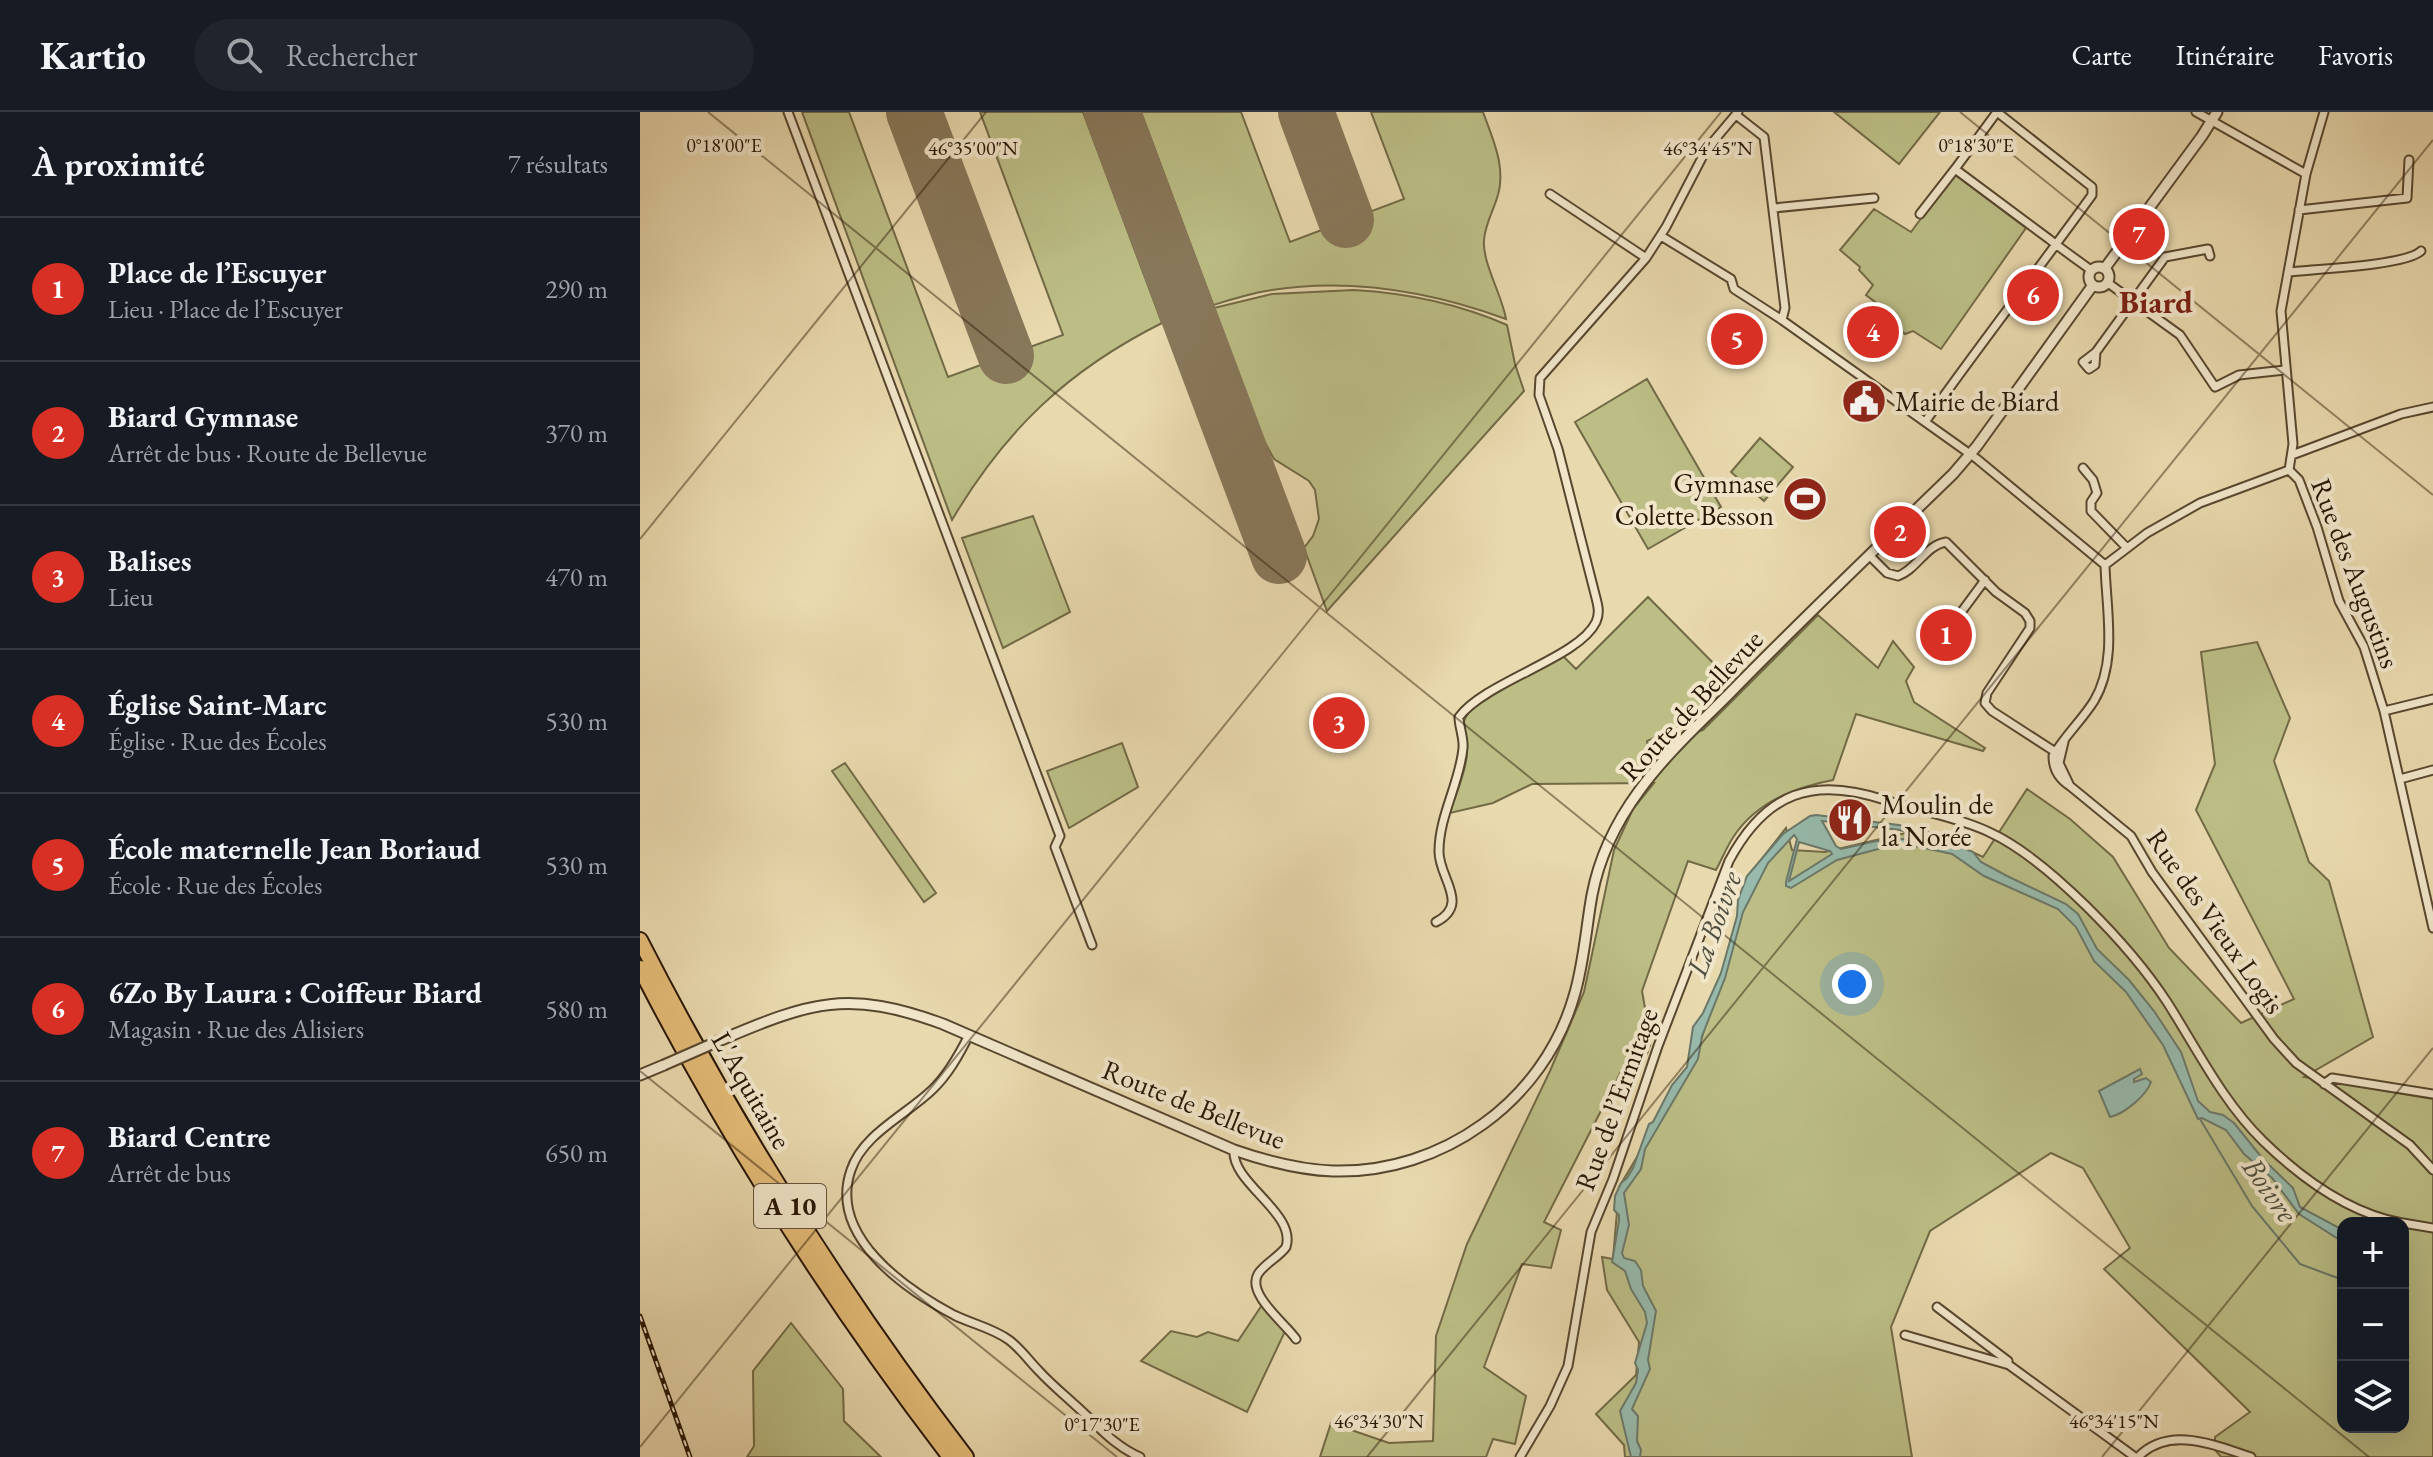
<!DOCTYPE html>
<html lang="fr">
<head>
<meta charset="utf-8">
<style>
  :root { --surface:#171b24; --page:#20242c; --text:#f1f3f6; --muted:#9ea1a6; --line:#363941; --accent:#d93025 }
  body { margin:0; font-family:"EB Garamond",serif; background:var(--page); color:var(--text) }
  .controls { position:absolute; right:24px; bottom:24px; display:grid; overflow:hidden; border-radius:16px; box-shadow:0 8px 32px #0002 }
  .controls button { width:72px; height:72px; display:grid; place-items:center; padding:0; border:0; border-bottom:2px solid var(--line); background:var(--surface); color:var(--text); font:40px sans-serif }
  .you { position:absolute; left:1212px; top:872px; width:28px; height:28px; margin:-20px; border:6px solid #fff; border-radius:50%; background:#1a73e8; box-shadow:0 0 0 12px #1a73e833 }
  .badge { display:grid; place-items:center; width:52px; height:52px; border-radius:50%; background:var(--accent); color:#fff; font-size:26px; font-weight:700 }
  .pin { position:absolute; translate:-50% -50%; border:4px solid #fff; box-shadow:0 2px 8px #0006 }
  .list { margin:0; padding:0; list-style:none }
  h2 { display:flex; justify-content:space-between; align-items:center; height:104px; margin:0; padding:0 32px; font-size:34px }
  h2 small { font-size:26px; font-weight:400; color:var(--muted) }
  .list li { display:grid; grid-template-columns:52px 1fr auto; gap:24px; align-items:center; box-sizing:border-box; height:144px; padding:0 32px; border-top:2px solid var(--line) }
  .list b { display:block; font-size:30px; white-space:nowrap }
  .list p { margin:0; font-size:26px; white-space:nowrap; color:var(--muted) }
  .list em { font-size:26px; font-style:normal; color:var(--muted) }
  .icon { flex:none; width:44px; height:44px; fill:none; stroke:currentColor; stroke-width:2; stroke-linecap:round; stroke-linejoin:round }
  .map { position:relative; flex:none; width:1793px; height:1345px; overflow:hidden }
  header { display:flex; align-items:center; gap:48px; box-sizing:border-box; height:112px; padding:0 40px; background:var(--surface); border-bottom:2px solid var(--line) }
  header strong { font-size:38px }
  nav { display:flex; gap:44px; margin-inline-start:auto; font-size:28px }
  .search { width:560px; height:72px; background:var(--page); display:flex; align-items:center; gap:20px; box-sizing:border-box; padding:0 28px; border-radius:44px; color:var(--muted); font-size:30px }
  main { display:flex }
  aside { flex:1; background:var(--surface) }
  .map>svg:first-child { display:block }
  .green { fill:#bcbe86; stroke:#726a46; stroke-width:2; fill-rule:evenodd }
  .water { fill:#97baac; stroke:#6b7869; stroke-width:2; fill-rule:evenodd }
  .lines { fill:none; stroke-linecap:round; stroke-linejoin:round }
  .stream { stroke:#6b7869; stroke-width:2 }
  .runway { stroke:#88785a; stroke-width:56 }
  .minor-casing { stroke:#58472f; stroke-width:11 }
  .tertiary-casing { stroke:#58472f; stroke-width:13 }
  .motorway-casing { stroke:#281605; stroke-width:18 }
  .minor { stroke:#f1e6ca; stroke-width:7 }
  .tertiary { stroke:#f1e6ca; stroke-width:9 }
  .motorway { stroke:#e4bc77; stroke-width:14 }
  .rail-casing { stroke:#281605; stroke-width:5 }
  .rail { stroke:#f1e6ca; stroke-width:2; stroke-dasharray:6; stroke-linecap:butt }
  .tertiary-bridge-casing { stroke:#58472f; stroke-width:13; stroke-linecap:butt }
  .tertiary-bridge { stroke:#f1e6ca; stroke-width:9 }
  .ticks { fill:none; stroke:#281605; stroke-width:2; stroke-opacity:0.45 }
  .labels { text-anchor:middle; stroke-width:8; stroke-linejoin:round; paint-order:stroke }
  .shield { fill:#f1e6ca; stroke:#645440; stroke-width:2 }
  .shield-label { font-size:26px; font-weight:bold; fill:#281605 }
  .poi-label { font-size:28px; fill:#281605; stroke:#f1e6ca; text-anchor:start }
  .street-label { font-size:28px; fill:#281605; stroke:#f1e6ca }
  .water-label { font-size:30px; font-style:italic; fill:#4f4f3f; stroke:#f1e6ca }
  .quarter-label { font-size:32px; font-weight:bold; fill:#7a1f14; stroke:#f1e6ca }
  .ticks-label { font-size:20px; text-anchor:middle; fill:#281605; stroke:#f1e6ca; stroke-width:8; stroke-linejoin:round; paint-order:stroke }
</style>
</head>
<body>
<header>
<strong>Kartio</strong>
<div class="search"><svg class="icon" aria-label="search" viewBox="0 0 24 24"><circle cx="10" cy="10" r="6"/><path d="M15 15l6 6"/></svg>Rechercher</div>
<nav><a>Carte</a><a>Itinéraire</a><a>Favoris</a></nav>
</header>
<main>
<aside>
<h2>À proximité<small>7 résultats</small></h2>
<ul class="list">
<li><span class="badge">1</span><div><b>Place de l’Escuyer</b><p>Lieu · Place de l’Escuyer</p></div><em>290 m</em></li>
<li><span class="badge">2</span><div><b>Biard Gymnase</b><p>Arrêt de bus · Route de Bellevue</p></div><em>370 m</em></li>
<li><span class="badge">3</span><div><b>Balises</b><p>Lieu</p></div><em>470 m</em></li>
<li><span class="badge">4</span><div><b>Église Saint-Marc</b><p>Église · Rue des Écoles</p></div><em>530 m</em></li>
<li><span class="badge">5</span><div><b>École maternelle Jean Boriaud</b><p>École · Rue des Écoles</p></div><em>530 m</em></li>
<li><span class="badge">6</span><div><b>6Zo By Laura : Coiffeur Biard</b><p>Magasin · Rue des Alisiers</p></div><em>580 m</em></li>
<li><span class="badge">7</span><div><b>Biard Centre</b><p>Arrêt de bus</p></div><em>650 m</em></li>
</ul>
</aside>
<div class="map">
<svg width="1793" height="1345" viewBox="0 0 1793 1345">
  <rect width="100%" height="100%" fill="#e9d9ae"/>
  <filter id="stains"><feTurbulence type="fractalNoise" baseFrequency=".0025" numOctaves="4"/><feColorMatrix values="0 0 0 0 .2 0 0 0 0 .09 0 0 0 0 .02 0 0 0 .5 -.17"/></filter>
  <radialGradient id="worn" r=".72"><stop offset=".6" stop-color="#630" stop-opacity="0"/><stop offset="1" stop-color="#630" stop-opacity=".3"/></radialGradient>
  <path class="green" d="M162,0H209L308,265L423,223L340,0H443L522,211C428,258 365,318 312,408Z
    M501,0H601L650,130L764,87L731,0H843C853,28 867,56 857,86C853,99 845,113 844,128C842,150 862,183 866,207C789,179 708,165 626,179C608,182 590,188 573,193Z
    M1194,0H1300L1259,52Z
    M1314,62L1386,116L1301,237L1273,219L1265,222L1250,209L1252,203L1226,183L1233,173L1219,158L1220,155L1200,138L1234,97L1271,120Z
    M714,178C767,181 817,191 867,213L875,252L884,279L687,499L664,436L673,424L679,407L675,378L669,369L634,347L622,325L574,196L632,182Z
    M1007,267L1081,395L1008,437L935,310Z
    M1120,326L1153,355L1124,389L1091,360Z
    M393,404L430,500L363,536L322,426Z
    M1008,485L1093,571L1055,608L1007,629L1008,634L1063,618L1178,503L1238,556L1253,529L1274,555L1266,569L1274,590L1345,636L1343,639L1216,602L1193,668C1156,675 1116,691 1094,724C1087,734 1082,747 1076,758L1048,749L1002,879L1011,930L1007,942L988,946L904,1110L921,1118L911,1156L882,1152L844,1255L886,1284L875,1332L853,1327L846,1345H680L691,1311L749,1331L793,1329L796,1224L827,1132L910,959L944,880L974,738L993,697L1014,671L892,672L853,691L810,701C815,684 828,654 827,637C826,615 816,617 832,596L921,542L936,557Z
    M1617,530L1650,606L1634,649L1669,750L1689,769L1733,925L1664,965L1793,987V1345H1581L1575,1338V1325L1610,1300L1464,1157L1490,1136L1443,1056L1411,1041L1290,1119L1251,1215L1272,1345H985L984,1333L956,1302L996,1263L999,1230L967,1178L962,1145L973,1147L979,1075L1055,948L1113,758L1146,716L1152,738L1185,740L1283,717L1343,745L1387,677L1430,707L1473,745L1529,836L1601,911L1654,887L1556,698L1575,652L1561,540ZM1703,1111H1763V1315H1703Z
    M482,631L498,675L429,716L407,659Z
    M205,651L296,781L284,790L192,659Z
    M626,1187L648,1213L607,1300L501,1249L531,1219L557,1225L568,1220L598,1229Z
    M151,1211L203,1277L204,1309L241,1345H107L114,1334L113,1259Z"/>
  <path class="water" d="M1176,703L1259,713L1290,722L1333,740L1341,750L1367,764L1426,792L1438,802L1457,837L1489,868L1514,899L1541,940L1558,989L1570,1000L1583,1003L1594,1011L1623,1047L1653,1076L1660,1095L1703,1118V1130L1659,1102L1632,1066L1604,1042L1586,1018L1562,1006L1558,1007L1523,933L1486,880L1454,849L1436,815L1418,797L1344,764L1312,742L1275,734L1242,736L1197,748L1151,776L1146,774V770L1157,727L1154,723L1128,751L1103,800L1085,866L1062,924L1058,947L1005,1037L1001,1057L984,1081L989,1113L982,1141L984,1146L995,1149L1001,1158L1003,1174L1016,1199L1008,1248L1010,1257L992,1297L998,1304L997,1329L1001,1338L1000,1345H991L980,1299L996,1271L998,1258L995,1251L1007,1211L1005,1200L991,1177L985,1159L972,1150L979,1109V1103L974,1098L975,1084L981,1071L987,1066L993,1056L1009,1012L1013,1010L1032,973L1047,955L1053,915L1063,901L1081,861L1097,804L1098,788L1107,764L1143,722L1170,704ZM1182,709L1260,718L1274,723L1276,726L1236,729L1201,737L1196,734ZM1159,730L1190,739L1192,742L1149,769Z
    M1500,957L1502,962L1494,967V970L1506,966L1511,970C1506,984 1484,1002 1470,1005L1459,979Z"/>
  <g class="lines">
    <path class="stream" d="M1560,1007L1612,1094L1660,1152L1703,1168"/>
    <path class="runway" d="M274,0L366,244
      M472,0L639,444
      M666,0L706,108"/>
    <g class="minor-casing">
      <path id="minor" d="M148,0L420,724L415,735L452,833
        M1556,0L1666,62
        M1096,3L1124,25L1145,196L1142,208
        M910,82L1006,146
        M1134,96L1234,86
        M1659,98L1767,86L1769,48
        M1280,102L1315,57
        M1021,124L1091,167L1094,177L1142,208L1337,347L1465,453
        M1648,160C1675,157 1764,154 1781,139
        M1468,171L1540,223L1575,275L1599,263L1645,258
        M1456,240L1455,253L1449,257L1443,250L1456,240L1525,145L1568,137L1570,144
        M1303,285C1352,217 1403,151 1452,83V75L1357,0L1315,57L1409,127C1423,138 1437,148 1451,158
        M1285,310L1301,288
        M1652,343L1761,302L1793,295
        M1443,356L1453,368L1457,381L1451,390V399L1486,435
        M1649,358L1659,368L1677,415L1699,489L1724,535L1744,599L1793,816
        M1649,358L1653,332L1641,199L1666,62L1684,0
        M1229,443L1247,461L1258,464C1276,458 1286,433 1306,430L1356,480L1385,501L1390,509V516L1347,581L1345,591L1352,599L1420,643
        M1465,453L1507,421L1560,391L1649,358
        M1295 520a12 12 0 1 1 24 0a12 12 0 1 1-24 0Z
        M1314,510L1345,468
        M1744,599L1793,587
        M1424,630L1419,651L1430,674C1419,667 1413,657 1413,644C1424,625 1442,608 1454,589C1478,549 1466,496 1465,453
        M1760,667L1793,658
        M1430,674L1491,724L1512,760L1634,927L1656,951L1770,1033L1793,1058
        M796,810C831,792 798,765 799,739C799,704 820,670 823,636C824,626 819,615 819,605C846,569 939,546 956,510C960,501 958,494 956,486L918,337L899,283L900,266L1006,146L1026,115L1066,38L1098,0
        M329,923C319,943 308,963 292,978C266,1003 223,1022 211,1058C188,1124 265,1177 314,1203C332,1212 353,1216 369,1228C381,1237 389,1249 399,1259C410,1271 422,1281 434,1292C456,1311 472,1333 500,1345
        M1684,972L1692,966L1793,982
        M594,1038C591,1071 657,1101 646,1135C639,1145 624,1152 618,1162C606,1182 646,1212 656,1227
        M1763,1111L1793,1116
        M1297,1195L1368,1249
        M1265,1223L1369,1253L1495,1345
        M880,1345L910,1294L928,1254L951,1120L973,1067L1018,934L1089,749C1126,680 1173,664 1245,688C1279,699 1317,705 1349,720C1408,747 1491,835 1527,890C1557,937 1583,990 1623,1029C1662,1067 1708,1101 1762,1111
        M1498,1345C1529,1313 1574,1333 1611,1345"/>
    </g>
    <g class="tertiary-casing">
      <path id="tertiary" d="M1449 165a10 10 0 1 1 20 0a10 10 0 1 1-20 0Z
        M1465,156L1562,24L1577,0
        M81,928C170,890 208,877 303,912L594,1038C626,1049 659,1058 693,1059C802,1062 904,989 934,884C944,851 946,816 952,783C959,746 977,709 999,679C1025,643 1058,613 1089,582C1162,507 1238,435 1313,362L1337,334L1453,173
        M0,963L24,953"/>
    </g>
    <g class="motorway-casing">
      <path id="motorway" d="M0,828C93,1010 201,1182 326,1345
        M0,856C88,1028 192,1191 310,1345"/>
    </g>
    <use href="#minor" class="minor"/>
    <use href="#tertiary" class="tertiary"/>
    <use href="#motorway" class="motorway"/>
    <g class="rail-casing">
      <path id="rail" d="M0,1204L50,1345"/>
    </g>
    <use href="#rail" class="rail"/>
    <g class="tertiary-bridge-casing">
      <path id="tertiary-bridge" d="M24,953L81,928"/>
    </g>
    <use href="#tertiary-bridge" class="tertiary-bridge"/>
  </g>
  <path class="ticks" d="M68,0L1729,1345M1320,0L1793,383M0,427L346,0M0,959L477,1345M0,1335L1081,0M727,1345L1793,28M1462,1345L1793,936"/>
  <defs>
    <g id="civic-disc" transform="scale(2.3)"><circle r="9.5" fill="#8f2418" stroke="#f1e6ca"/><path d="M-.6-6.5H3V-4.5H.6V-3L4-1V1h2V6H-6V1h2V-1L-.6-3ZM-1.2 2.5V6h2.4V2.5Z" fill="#fff"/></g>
    <g id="stadium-disc" transform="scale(2.3)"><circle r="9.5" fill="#8f2418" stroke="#f1e6ca"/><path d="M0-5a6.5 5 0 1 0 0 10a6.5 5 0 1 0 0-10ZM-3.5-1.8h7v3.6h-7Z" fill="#fff"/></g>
    <g id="restaurant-disc" transform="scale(2.3)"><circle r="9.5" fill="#8f2418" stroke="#f1e6ca"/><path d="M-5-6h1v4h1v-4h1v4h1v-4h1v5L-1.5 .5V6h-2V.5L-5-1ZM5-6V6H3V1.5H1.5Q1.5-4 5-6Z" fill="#fff"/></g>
  </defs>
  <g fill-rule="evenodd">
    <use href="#civic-disc" x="1224" y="289"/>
    <use href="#stadium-disc" x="1165" y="387"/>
    <use href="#restaurant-disc" x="1210" y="708"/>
  </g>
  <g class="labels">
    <rect class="shield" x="114" y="1072" width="72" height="44" rx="6"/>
    <g class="shield-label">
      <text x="150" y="1103">A 10</text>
    </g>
    <g class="poi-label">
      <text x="1255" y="299">Mairie de Biard</text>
      <text x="1134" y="381" text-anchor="end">Gymnase<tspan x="1134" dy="32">Colette Besson</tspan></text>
      <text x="1241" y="702">Moulin de<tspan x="1241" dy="32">la Norée</tspan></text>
    </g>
    <g class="street-label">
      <text transform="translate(1716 461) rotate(69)" y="10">Rue des Augustins</text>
      <text transform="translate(1051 593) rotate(-47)" y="10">Route de Bellevue</text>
      <text transform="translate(1576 809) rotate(55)" y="10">Rue des Vieux Logis</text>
      <text transform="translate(112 978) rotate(60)" y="10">L'Aquitaine</text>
      <text transform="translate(976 987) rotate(-70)" y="10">Rue de l’Ermitage</text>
      <text transform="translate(554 992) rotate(22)" y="10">Route de Bellevue</text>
    </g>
    <g class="water-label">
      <text transform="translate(1074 812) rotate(-70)" y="10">La Boivre</text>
      <text transform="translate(1630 1078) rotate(55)" y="10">Boivre</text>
    </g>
    <g class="quarter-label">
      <text x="1516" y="201">Biard</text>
    </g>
  </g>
  <g class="ticks-label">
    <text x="84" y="40">0°18'00"E</text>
    <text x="1336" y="40">0°18'30"E</text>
    <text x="333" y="43">46°35'00"N</text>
    <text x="1068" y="43">46°34'45"N</text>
    <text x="739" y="1316">46°34'30"N</text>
    <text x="1474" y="1316">46°34'15"N</text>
    <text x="462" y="1319">0°17'30"E</text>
  </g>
  <rect width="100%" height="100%" filter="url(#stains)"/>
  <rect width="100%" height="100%" fill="url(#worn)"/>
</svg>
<div class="controls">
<button>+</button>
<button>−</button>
<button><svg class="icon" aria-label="layers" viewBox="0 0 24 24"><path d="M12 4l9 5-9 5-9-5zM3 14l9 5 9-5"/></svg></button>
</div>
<div class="you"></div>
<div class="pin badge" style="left:1306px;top:523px">1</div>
<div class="pin badge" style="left:1260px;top:420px">2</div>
<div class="pin badge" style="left:699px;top:611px">3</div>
<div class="pin badge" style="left:1233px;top:220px">4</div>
<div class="pin badge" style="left:1097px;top:227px">5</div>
<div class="pin badge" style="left:1393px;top:183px">6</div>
<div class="pin badge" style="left:1499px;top:122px">7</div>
</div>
</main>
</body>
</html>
